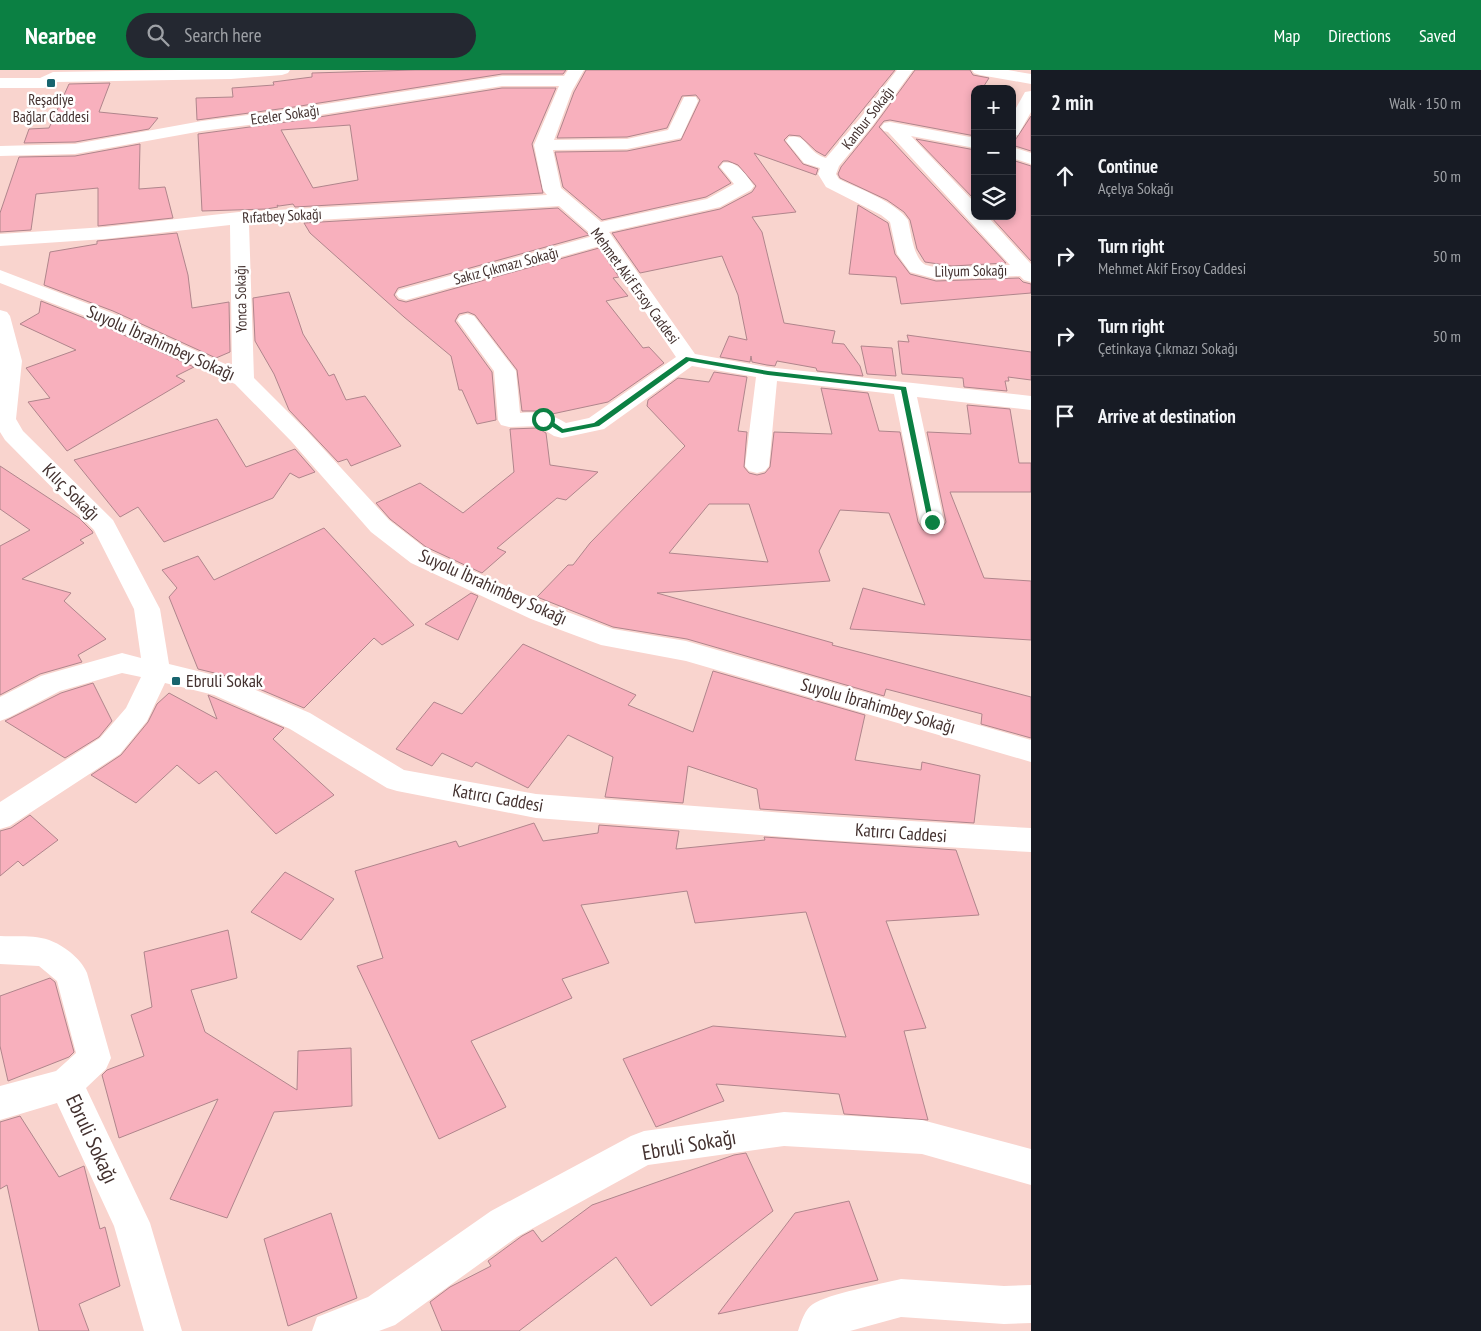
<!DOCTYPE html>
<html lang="en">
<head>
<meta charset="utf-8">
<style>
  :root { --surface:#171b24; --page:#242831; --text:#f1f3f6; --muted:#9ea1a6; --line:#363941; --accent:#0b8043 }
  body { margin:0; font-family:"PT Sans Narrow",sans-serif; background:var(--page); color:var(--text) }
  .controls { position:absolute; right:15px; top:15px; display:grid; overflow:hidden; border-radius:10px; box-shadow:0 2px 8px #0003 }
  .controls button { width:45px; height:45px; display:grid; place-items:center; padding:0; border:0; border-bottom:1px solid var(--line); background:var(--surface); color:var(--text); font:25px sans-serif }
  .stop { position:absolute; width:15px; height:15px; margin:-11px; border:4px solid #0b8043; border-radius:50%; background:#fff }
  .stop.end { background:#0b8043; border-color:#fff; box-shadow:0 1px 5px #0008 }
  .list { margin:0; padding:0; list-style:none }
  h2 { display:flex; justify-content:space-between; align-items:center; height:65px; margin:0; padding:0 20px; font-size:21px }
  h2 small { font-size:16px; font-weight:400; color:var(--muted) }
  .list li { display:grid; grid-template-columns:32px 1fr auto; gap:15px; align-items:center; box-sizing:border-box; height:80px; padding:0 20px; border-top:1px solid var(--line) }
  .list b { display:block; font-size:19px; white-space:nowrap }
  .list p { margin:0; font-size:16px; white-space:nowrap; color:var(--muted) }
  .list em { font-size:16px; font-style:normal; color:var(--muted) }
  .icon { flex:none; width:28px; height:28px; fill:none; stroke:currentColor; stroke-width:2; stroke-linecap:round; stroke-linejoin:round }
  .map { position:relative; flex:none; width:1031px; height:1261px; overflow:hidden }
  header { display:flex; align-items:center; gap:30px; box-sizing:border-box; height:70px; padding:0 25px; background:var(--accent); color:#fff }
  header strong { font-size:24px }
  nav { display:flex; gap:28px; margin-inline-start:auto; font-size:18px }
  .search { width:350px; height:45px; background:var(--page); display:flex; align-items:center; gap:12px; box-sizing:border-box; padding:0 18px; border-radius:28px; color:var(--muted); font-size:19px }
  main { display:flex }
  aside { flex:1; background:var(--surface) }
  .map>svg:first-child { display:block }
  .building { fill:#f8b0bd; stroke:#b0858c; fill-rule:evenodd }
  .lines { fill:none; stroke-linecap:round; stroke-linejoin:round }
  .minor { fill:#fff; fill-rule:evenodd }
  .route { fill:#0b8043 }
  .poi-dot { fill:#18646e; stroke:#fff; stroke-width:2 }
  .labels { text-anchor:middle; stroke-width:5; stroke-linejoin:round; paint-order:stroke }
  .far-poi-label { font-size:15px; fill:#43312f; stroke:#fff }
  .far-street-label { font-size:15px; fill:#43312f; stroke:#fff }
  .street-label { font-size:18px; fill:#43312f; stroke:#fff }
  .poi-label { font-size:18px; fill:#43312f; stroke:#fff; text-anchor:start }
  .near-street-label { font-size:21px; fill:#43312f; stroke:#fff }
</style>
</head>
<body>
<header>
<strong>Nearbee</strong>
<div class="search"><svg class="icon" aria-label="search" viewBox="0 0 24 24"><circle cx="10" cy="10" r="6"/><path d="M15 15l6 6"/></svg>Search here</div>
<nav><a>Map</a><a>Directions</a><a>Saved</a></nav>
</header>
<main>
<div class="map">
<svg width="1031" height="1261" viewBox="0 0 1031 1261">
  <rect width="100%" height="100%" fill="#f9d4ce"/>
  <path class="building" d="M415,0H566L563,4H502L294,37L197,50L196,28L233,27L232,18L274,15L273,12L312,7V3Z
    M586,0H895L825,86L816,81L800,66L789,65L784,70L803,94L818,99L816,105L754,83L796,142L752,147L762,162L784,253L835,261L832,273L844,274L860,296L863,306L817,301L816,298L777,291L775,296L767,295L752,292L751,286L750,292L720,287L729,266L747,270L738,225L722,186L640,203L612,163L720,139L752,122L756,116L738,95L728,91H723L718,97L731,113L706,127L602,150L563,117L555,82L627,81L681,70L700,30L696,25L682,26L667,58L627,67L557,68L574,22Z
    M915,0H970L973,5L989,8L982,19H975V66L890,50L884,51L879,57L1006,193L952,196L925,192L917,179L910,150L904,142L887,130L840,108L838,104L841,97L874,56Z
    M110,13L99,42L158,48L149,59L75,72L24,73L29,59L49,58L69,14Z
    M502,18H556L532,74L543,123L295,137L293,134L279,136L277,135L278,137L266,139L202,141L198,64L294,51ZM350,55L358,110L313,118L281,60Z
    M1031,46V81L1012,75Z
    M916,69L975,80V130Z
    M140,74L139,119L165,117L173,148L98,156V118L36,124L31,160L0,162V143L19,87L75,86Z
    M1012,90L1031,96V191L990,146H1012Z
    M858,135L888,153L895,184L910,204L936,211L1019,208L1023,212L1031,214V223L901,234L896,207L849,204Z
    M558,138L589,165L398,218L394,225L398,230L406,232L599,178L619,207L613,208L628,226L606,231L643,278L649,277L664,293L608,332L552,344L539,341H522L517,300L475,245L468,242L459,244L455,251L492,302L496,350L477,354L462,320H459L451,286L404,247L310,163L304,153Z
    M177,163L188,205L192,238L229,232L230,282L216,288L113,241L44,215L50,182L97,174V171Z
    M289,222L303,264L329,306L334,304L346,330L365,326L401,376L351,396L347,389L338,392L289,340L274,304L255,271L253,228Z
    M41,231L97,253L194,297L176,306L185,311L67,381L28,332L50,328L26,298L76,280L20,254L39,243Z
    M907,265L1031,282V310L1008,307L1009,311H1005L1007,321L964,317L963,308L902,304L898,271L909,272Z
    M861,276L892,278L896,306L867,304Z
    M714,302L747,307L738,361L747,362L744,397L749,403L757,405L765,403L770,397L774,362L832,364L821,318L868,323L879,361L900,362L918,452L923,460L932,462L941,460L946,452L927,362L971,364L967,335L1010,339L1019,393H1031V422H950L984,508L1031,511V570L850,559L863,518L925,535L889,443L840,440L819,481L830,511L657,523L833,573L832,575L1031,627V668L981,654L982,644L886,619L884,626L687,569L613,557L537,527L568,495H573L590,473L685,376L647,336L648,330L678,308L709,312ZM709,434H749L768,492L669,483Z
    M217,349L246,397L295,379L315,402L299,408L290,403L273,428L164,472L138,437L120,447L74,390Z
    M537,358L546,363L550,395L598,402L566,430L557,428L497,478L506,482L482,503L426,477L390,449L376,433L420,413L463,443L514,402L510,359Z
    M0,396L79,448L92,461L93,463L80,470L84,473L22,509L71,523L64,531L106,569L78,585L82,592L40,604L0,625V476L30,460L0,439Z
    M324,458L414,555L382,575L374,568L304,638L231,607L198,599L169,527L177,518L162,500L198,486L214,510Z
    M471,523L478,526L458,570L425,554Z
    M523,574L636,625L628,635L693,662L713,601L865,645L855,690L921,700L922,692L980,705L974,753L760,739L757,719L688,696L683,733L605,727L613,687L568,665L528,718L476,692L472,697L442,683L432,696L396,679L434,632L462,644Z
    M93,613L112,651L99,667L65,688L5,651L61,623Z
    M169,623L217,649L208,625L284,658L273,669L334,725L276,764L216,701L199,714L177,695L136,733L91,705L121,685L148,652L157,634Z
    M30,745L58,770L23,796L18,791L0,806V761L11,758Z
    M534,753L543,771L598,763L599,755L679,761L676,779L765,770L764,767L956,780L979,845L886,851L926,958L904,961L928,1050L844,1044L839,1024L716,1014L724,1031L656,1057L623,989L713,956L846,967L806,842L695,853L687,821L581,835L609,893L562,909L572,928L471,971L506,1037L439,1069L357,896L383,888L355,801L456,771L459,777Z
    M285,802L334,829L301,870L251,842Z
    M228,860L237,908L191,920L205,962L297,1020L298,981L351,978L352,1036L274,1042L227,1148L170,1129L218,1029L119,1068L102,1005L107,1000L144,986L131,945L152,937L144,882Z
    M50,908L55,912L74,982L69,987L8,1011L0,976V926Z
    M20,1046L59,1107L84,1096L100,1159L105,1157L120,1216L79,1234L89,1261H39L7,1115L0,1119V1052Z
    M746,1083L773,1141L651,1236L616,1187L519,1261H442L430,1232L450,1217L491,1196L488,1191L522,1166L533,1160L542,1172L592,1135L734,1085Z
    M849,1131L878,1210L718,1244L795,1143Z
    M331,1143L357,1228L288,1256L264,1169Z"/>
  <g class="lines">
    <path class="minor" d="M180,0H290L288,3L282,5L231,9L57,12L44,18H0V8H40L53,2Z
      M568,0H584L572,21L554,70L627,69L668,60L684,27H696L698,31L681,68L627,79L553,80L561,118L601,152L707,129L734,114L720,97L723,93C737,90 746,105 754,116L751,120L720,137L609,162L695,284L767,297L1031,326V340L917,327L944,452L941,458L932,460L923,458L920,452L894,324L777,311L769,396L765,401L757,403L749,401L745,396L756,307L692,296L604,359L562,368L554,366L538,356L509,357L501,355L498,350L494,301L457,250L460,246L467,244L474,246L516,301L520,343C540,342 547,342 566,353L589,348L676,287L600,176L406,230L399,228L396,224L399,220L593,166L559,136L249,154L254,308L307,361L389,450L429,481L549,535L613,559L686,571L1031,670V692L686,591L601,575L531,549L411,493L371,462L291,371L235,314L98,251L0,213V200L112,243L232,297L230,155L105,169L0,176V164L105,157L239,142L547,125L543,120L534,75L559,16H502L294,49L202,61L75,84L0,86V76L75,74L202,51L294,39L502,6H564Z
      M897,0H913L873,55L839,96L836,104L839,109C859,119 896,132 908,150C911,162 913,186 924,194C934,201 995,195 1010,195L888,62L884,61L881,57L884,53L890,52L975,68V78L911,66L975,133V146H987L1031,194V212L1024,210L1020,206L936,209L910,202L897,184L890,152L881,145L826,117L818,104L820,98L804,93L786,71L789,67C807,63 807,83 826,88L861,47Z
      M972,0H1008L1031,4V14L980,5L974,3Z
      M1031,21V42L1018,65L1012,66V45L1025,22Z
      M1012,77L1031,83V94L1012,88Z
      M0,240L7,242L10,246L22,291L16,349L23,361L113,450L160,539L169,594L230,609L310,643L404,700L536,724L825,746L1031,758V782L825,770L536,748L397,721L387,718L290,659L214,625L165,613L147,651L120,684L10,756L0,759V732L100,668L126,638L141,607L122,603L60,621L10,647L0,651V627L41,606L51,603L122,583L141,588L134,539L94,460L5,370L0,362Z
      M0,866C30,867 46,863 70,882C78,889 83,894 87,903L111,988L106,999L86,1018L150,1153L182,1261H144L114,1156L57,1033L0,1050V1016L56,1001L76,983L57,911L39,896L0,894Z
      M784,1042L922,1050L1031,1079V1115L922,1084L784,1076L648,1095L517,1167L395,1255L379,1261H312L317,1247L368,1227L491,1141L631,1066L644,1061Z
      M901,1209L1004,1216L1031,1215V1253L1004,1254L901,1247L850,1261H798C801,1252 805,1239 813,1234C828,1224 881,1214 901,1209Z"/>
  </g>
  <path class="route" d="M686,287L768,301L906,317L934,454L928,452L901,320L768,305L689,291L599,356L562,363L540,349L546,347L563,359L594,353Z"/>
  <g class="poi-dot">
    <rect x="46" y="8" width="10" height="10" rx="2.5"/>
    <rect x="171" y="606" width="10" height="10" rx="2.5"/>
  </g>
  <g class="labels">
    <g class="far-poi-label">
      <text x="51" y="35">Reşadiye<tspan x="51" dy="17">Bağlar Caddesi</tspan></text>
    </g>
    <g class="far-street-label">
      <text transform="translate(285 45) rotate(-8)" y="5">Eceler Sokağı</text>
      <text transform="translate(868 48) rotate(-52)" y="5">Kanbur Sokağı</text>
      <text transform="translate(282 146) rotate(-3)" y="5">Rıfatbey Sokağı</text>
      <text transform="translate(506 196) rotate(-15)" y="5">Sakız Çıkmazı Sokağı</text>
      <text transform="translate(971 201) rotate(-1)" y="5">Lilyum Sokağı</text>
      <text transform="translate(635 216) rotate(54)" y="5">Mehmet Akif Ersoy Caddesi</text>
      <text transform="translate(241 229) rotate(-91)" y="5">Yonca Sokağı</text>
    </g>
    <g class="street-label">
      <text transform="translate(161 273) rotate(24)" y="6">Suyolu İbrahimbey Sokağı</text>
      <text transform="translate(71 422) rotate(45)" y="6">Kılıç Sokağı</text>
      <text transform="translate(493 517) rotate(24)" y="6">Suyolu İbrahimbey Sokağı</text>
      <text transform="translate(878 636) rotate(16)" y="6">Suyolu İbrahimbey Sokağı</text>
      <text transform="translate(498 728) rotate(10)" y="6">Katırcı Caddesi</text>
      <text transform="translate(901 763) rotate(4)" y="6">Katırcı Caddesi</text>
    </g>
    <g class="poi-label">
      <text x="186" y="617">Ebruli Sokak</text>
    </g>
    <g class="near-street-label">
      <text transform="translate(92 1069) rotate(65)" y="7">Ebruli Sokağı</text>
      <text transform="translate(689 1075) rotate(-10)" y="7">Ebruli Sokağı</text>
    </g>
  </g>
</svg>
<div class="controls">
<button>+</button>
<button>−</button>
<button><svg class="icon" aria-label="layers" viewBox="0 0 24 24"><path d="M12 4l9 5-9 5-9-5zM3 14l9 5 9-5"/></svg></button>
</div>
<div class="stop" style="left:543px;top:349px"></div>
<div class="stop end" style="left:932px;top:452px"></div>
</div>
<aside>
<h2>2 min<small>Walk · 150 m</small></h2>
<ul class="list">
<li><svg class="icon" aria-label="ahead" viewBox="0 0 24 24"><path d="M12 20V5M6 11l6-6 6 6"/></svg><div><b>Continue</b><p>Açelya Sokağı</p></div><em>50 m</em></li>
<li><svg class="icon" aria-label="right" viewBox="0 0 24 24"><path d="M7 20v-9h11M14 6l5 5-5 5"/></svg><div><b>Turn right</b><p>Mehmet Akif Ersoy Caddesi</p></div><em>50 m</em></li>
<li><svg class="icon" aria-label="right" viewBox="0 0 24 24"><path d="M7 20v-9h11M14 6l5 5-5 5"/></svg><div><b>Turn right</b><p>Çetinkaya Çıkmazı Sokağı</p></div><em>50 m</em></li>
<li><svg class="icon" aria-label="arrive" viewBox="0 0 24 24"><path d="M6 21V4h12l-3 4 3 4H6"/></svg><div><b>Arrive at destination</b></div></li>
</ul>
</aside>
</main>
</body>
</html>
